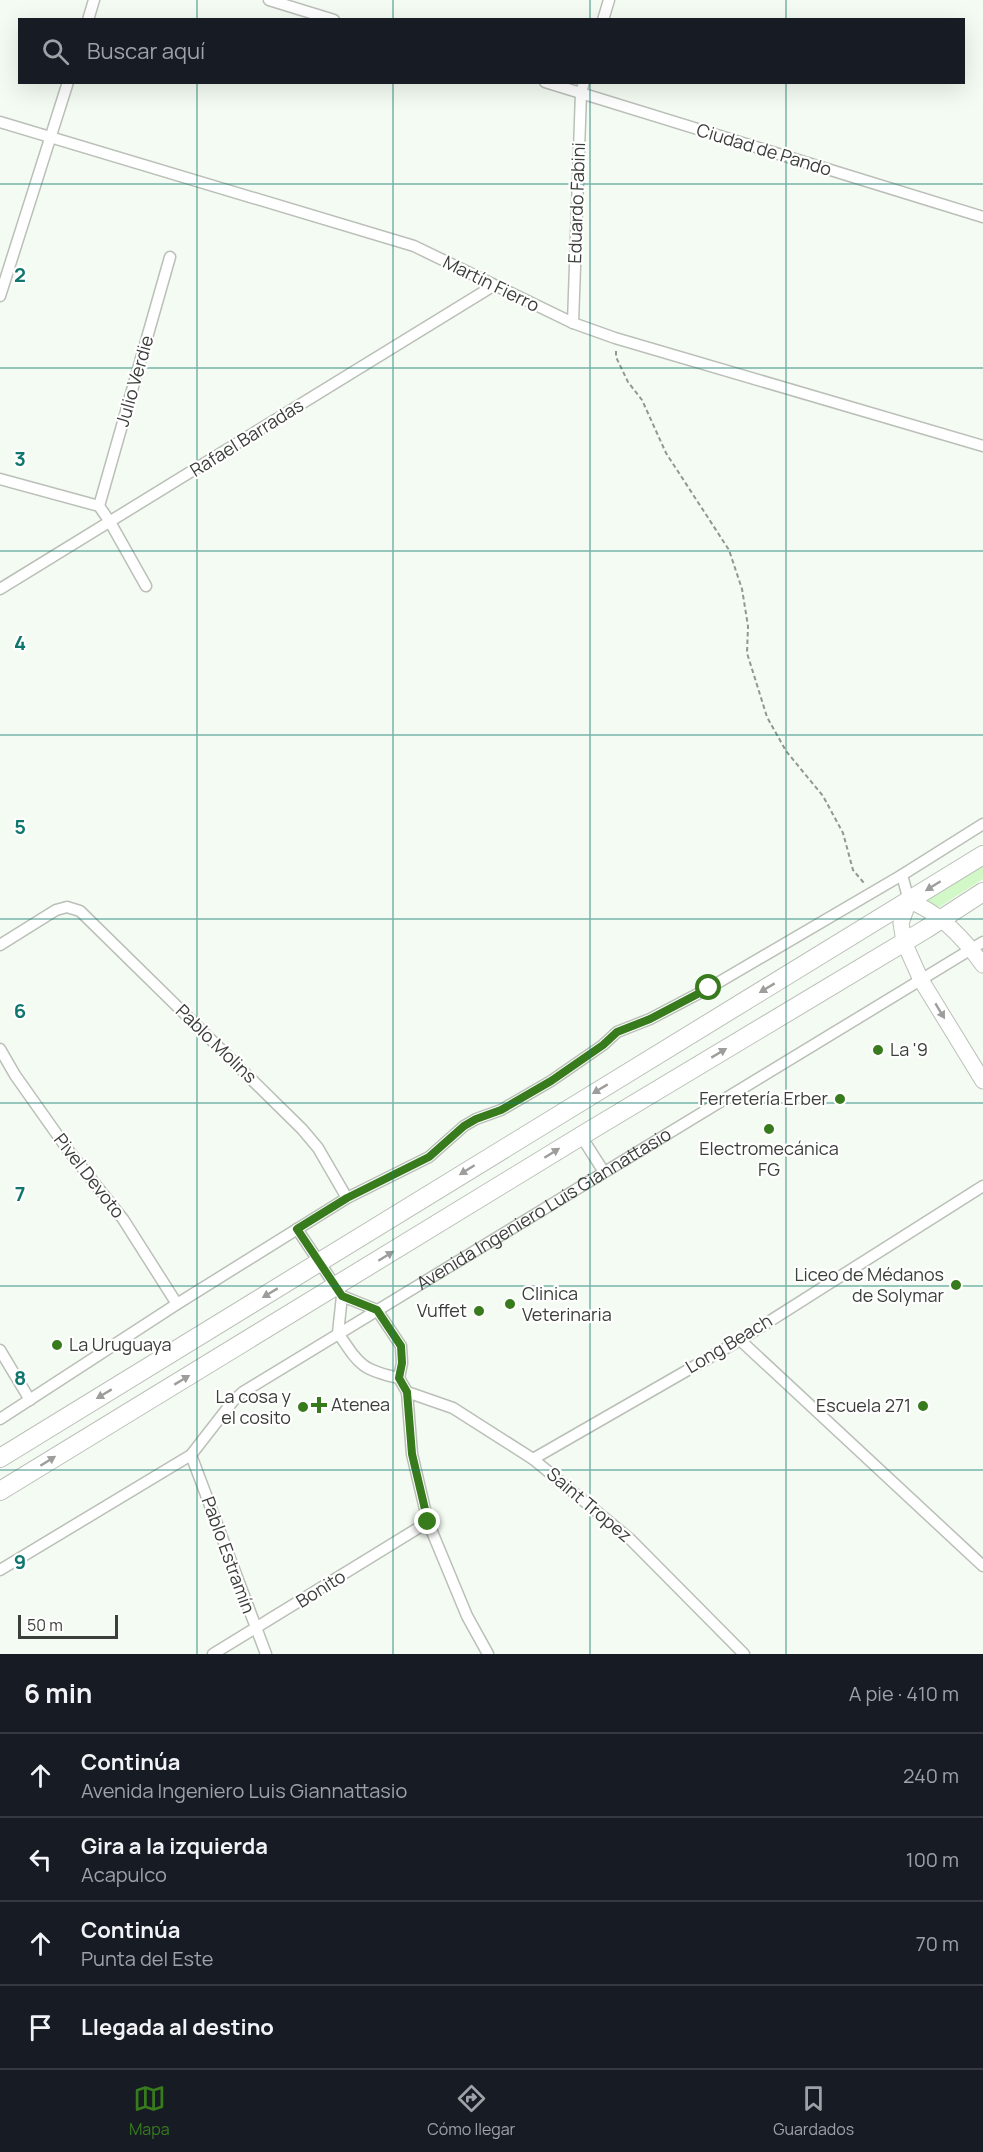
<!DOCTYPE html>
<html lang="es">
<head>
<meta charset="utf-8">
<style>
  :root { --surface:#171b24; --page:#20242c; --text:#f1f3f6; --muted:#9ea1a6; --line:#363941; --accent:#377b1d }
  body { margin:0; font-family:Manrope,sans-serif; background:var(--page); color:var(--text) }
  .scale { position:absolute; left:18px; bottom:15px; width:100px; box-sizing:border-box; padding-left:6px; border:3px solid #3b3e3a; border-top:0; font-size:16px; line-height:21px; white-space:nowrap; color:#3b3e3a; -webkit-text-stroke:4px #fff; paint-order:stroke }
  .stop { position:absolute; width:18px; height:18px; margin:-14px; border:4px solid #377b1d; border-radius:50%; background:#fff }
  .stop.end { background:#377b1d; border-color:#fff; box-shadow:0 2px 6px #0008 }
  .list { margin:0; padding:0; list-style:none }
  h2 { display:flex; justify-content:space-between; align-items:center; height:78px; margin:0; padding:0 24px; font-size:26px }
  h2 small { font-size:20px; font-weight:400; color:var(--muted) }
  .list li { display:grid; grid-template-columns:39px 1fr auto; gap:18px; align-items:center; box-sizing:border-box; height:84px; padding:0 24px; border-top:2px solid var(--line) }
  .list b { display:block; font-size:22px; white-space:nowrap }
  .list p { margin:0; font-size:20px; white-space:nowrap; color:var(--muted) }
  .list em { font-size:20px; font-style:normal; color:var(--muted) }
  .icon { flex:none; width:33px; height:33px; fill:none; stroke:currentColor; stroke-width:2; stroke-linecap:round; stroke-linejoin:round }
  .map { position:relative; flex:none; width:983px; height:1654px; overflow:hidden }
  .search { position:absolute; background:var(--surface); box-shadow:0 6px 24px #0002; left:18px; right:18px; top:18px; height:66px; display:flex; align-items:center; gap:15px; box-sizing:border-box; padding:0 21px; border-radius:0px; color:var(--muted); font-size:22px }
  .sheet { height:414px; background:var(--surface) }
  nav { display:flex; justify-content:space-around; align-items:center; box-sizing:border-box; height:84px; border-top:2px solid var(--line); background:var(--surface); font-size:16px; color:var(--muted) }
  nav a { display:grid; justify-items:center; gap:3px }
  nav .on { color:var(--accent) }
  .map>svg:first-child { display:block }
  .green { fill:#d3f8c8 }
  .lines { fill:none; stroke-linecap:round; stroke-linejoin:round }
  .street-casing { stroke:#bac0b8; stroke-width:13 }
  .secondary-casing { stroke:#bac0b8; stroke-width:17 }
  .primary-casing { stroke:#bac0b8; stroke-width:20 }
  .path { stroke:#929790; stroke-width:2; stroke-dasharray:4.5 3; stroke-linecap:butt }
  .street { stroke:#fff; stroke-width:10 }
  .secondary { stroke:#fff; stroke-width:15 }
  .primary { stroke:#fff; stroke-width:18 }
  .oneway { fill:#9d9e9c }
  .route { stroke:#377b1d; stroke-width:8 }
  .grid { fill:none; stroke:#0f766e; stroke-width:1.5; stroke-opacity:0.55 }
  .poi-dot { fill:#377b1d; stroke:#fff; stroke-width:2 }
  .labels { text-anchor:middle; stroke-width:4.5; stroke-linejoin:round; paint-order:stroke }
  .street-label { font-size:18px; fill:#3b3e3a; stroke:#fff }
  .poi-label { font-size:18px; fill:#3b3e3a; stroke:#fff; text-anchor:end }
  .grid-label { font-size:20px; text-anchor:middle; font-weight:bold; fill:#0f766e; stroke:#fff; stroke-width:4.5; stroke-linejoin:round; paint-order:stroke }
</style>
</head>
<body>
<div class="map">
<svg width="983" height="1654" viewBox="0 0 983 1654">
  <rect width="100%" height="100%" fill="#f4fbf2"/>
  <path class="green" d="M983,864V879L933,911L924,904L926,900Z"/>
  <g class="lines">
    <g class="street-casing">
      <g id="street">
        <path d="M269,0L334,20"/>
        <path d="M88,20L94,0"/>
        <path d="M603,20L609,0"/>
        <path d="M545,82L983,217"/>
        <path d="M0,122L414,246L573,323L615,338L983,446"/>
        <path d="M0,296L68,82"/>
        <path d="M573,323L581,93L584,82"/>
        <path d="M0,479L99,506L110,522L146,586"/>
        <path d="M99,506L170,257"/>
        <path d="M0,589L493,286"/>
        <path d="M902,875L909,901"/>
        <path d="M0,945L56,910L67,907L80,911L302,1129L318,1148L347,1198"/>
        <path d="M0,1049L15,1075L68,1150L123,1219L177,1304"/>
        <path d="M581,1136L604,1172"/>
        <path d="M297,1229L342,1296L377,1310L401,1346L402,1363L399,1378"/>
        <path d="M342,1296L338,1333C359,1364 361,1370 399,1378L407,1392L412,1454L428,1522L467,1616L488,1654"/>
        <path d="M740,1340L983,1566"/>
        <path d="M0,1350L30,1400"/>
        <path d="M407,1392L453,1408L533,1459L630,1539L744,1654"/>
        <path d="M0,1419L177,1304L347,1198L429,1157L464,1126L476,1119L501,1110L551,1081L603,1045L617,1032L650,1019L709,988L902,875L983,824"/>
        <path d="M191,1455L266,1654"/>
        <path d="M533,1459L740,1340L983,1186"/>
        <path id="s1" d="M0,1570L191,1455L233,1401L243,1392L983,942"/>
        <path d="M213,1654L428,1522"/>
      </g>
    </g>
    <g class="secondary-casing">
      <path id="secondary" d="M983,965C965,940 939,912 909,901L901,923L904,942L921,980L983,1081"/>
    </g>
    <g class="primary-casing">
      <path id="primary" d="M0,1458L983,855
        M0,1491L581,1136L926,929L983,892"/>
    </g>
    <path class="path" d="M616,351V357L628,382L642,400L666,453L729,550L742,589L748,626L747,653L767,717L786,751L823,796L843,833L853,870L864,883"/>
    <use href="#street" class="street"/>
    <use href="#secondary" class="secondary"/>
    <use href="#primary" class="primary"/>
  </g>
  <defs><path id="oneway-solid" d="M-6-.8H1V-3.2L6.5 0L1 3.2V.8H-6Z" transform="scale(1.5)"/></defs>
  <g class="oneway">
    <use href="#oneway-solid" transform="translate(933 886) rotate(148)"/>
    <use href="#oneway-solid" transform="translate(767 988) rotate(149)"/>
    <use href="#oneway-solid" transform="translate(940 1011) rotate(59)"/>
    <use href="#oneway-solid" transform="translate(719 1053) rotate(-31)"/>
    <use href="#oneway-solid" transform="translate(600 1089) rotate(149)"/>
    <use href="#oneway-solid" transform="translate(552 1153) rotate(-32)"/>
    <use href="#oneway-solid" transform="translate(467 1170) rotate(148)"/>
    <use href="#oneway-solid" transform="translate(386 1256) rotate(-32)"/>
    <use href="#oneway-solid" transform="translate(270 1293) rotate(149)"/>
    <use href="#oneway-solid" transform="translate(182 1380) rotate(-31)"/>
    <use href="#oneway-solid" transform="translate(104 1394) rotate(149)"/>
    <use href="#oneway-solid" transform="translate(48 1461) rotate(-32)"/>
  </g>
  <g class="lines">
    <path class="route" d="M428,1522L412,1454L407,1392L399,1378L402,1363L401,1346L377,1310L342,1296L297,1229L347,1198L429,1157L464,1126L476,1119L501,1110L551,1081L603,1045L617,1032L650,1019L709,988"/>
  </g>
  <path class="grid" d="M197,0V20M393,0V20M590,0V20M786,0V20M197,82V1654M393,82V1654M590,82V1654M786,82V1654M0,184H983M0,368H983M0,551H983M0,735H983M0,919H983M0,1103H983M0,1286H983M0,1470H983"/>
  <g class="poi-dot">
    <circle cx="878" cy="1050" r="6"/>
    <circle cx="840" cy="1099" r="6"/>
    <circle cx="769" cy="1129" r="6"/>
    <circle cx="956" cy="1285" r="6"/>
    <circle cx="510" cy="1304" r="6"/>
    <circle cx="479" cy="1311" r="6"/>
    <circle cx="57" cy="1345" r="6"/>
    <path d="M316 1396h6v6h6v6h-6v6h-6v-6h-6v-6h6z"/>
    <circle cx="923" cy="1406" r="6"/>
    <circle cx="303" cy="1407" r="6"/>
  </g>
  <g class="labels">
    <g class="street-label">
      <text transform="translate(764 150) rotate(17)" y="6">Ciudad de Pando</text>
      <text transform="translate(577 203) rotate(-88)" y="6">Eduardo Fabini</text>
      <text transform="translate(491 284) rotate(26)" y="6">Martín Fierro</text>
      <text transform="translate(135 381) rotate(-74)" y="6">Julio Verdie</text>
      <text transform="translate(247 438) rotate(-32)" y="6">Rafael Barradas</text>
      <text transform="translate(216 1044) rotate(44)" y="6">Pablo Molins</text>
      <text transform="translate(89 1176) rotate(52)" y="6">Pivel Devoto</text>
      <text dy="6" stroke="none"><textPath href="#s1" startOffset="657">Avenida Ingeniero Luis Giannattasio</textPath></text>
      <text transform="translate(729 1344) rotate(-31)" y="6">Long Beach</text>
      <text transform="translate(589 1505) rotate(40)" y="6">Saint Tropez</text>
      <text transform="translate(228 1555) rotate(70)" y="6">Pablo Estramín</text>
      <text transform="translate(321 1589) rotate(-32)" y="6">Bonito</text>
    </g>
    <g class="poi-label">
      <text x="890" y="1056" text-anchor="start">La '9</text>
      <text x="828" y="1105">Ferretería Erber</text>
      <text x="769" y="1155" text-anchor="middle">Electromecánica<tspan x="769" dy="21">FG</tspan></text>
      <text x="944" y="1281">Liceo de Médanos<tspan x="944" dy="21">de Solymar</tspan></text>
      <text x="522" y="1300" text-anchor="start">Clinica<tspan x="522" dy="21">Veterinaria</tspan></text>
      <text x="467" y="1317">Vuffet</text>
      <text x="69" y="1351" text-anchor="start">La Uruguaya</text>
      <text x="291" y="1403">La cosa y<tspan x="291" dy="21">el cosito</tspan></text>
      <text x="331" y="1411" text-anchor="start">Atenea</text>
      <text x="911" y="1412">Escuela 271</text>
    </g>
  </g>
  <g class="grid-label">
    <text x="20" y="282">2</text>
    <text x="20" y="466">3</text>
    <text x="20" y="650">4</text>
    <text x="20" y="834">5</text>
    <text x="20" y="1018">6</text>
    <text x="20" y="1201">7</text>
    <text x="20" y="1385">8</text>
    <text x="20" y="1569">9</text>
  </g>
</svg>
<div class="scale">50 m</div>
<div class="stop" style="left:709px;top:988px"></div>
<div class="stop end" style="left:428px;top:1522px"></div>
<div class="search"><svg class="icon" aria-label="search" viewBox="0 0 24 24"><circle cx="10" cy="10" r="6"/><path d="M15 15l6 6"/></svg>Buscar aquí</div>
</div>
<section class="sheet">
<h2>6 min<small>A pie · 410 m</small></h2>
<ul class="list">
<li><svg class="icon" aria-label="ahead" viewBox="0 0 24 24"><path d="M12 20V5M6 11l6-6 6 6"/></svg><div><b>Continúa</b><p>Avenida Ingeniero Luis Giannattasio</p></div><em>240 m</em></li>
<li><svg class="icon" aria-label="left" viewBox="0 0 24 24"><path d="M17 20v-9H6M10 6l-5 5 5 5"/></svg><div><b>Gira a la izquierda</b><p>Acapulco</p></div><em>100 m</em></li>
<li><svg class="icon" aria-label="ahead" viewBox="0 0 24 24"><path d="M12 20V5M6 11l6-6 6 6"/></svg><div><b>Continúa</b><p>Punta del Este</p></div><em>70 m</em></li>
<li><svg class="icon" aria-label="arrive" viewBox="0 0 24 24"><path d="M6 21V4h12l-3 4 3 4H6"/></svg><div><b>Llegada al destino</b></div></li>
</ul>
</section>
<nav>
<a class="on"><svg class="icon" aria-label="map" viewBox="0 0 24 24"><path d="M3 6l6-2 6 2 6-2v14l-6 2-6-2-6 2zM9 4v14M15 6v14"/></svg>Mapa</a>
<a><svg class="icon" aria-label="directions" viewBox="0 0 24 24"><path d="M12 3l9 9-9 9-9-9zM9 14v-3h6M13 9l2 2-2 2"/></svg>Cómo llegar</a>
<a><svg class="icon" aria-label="saved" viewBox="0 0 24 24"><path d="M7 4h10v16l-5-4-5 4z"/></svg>Guardados</a>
</nav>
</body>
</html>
